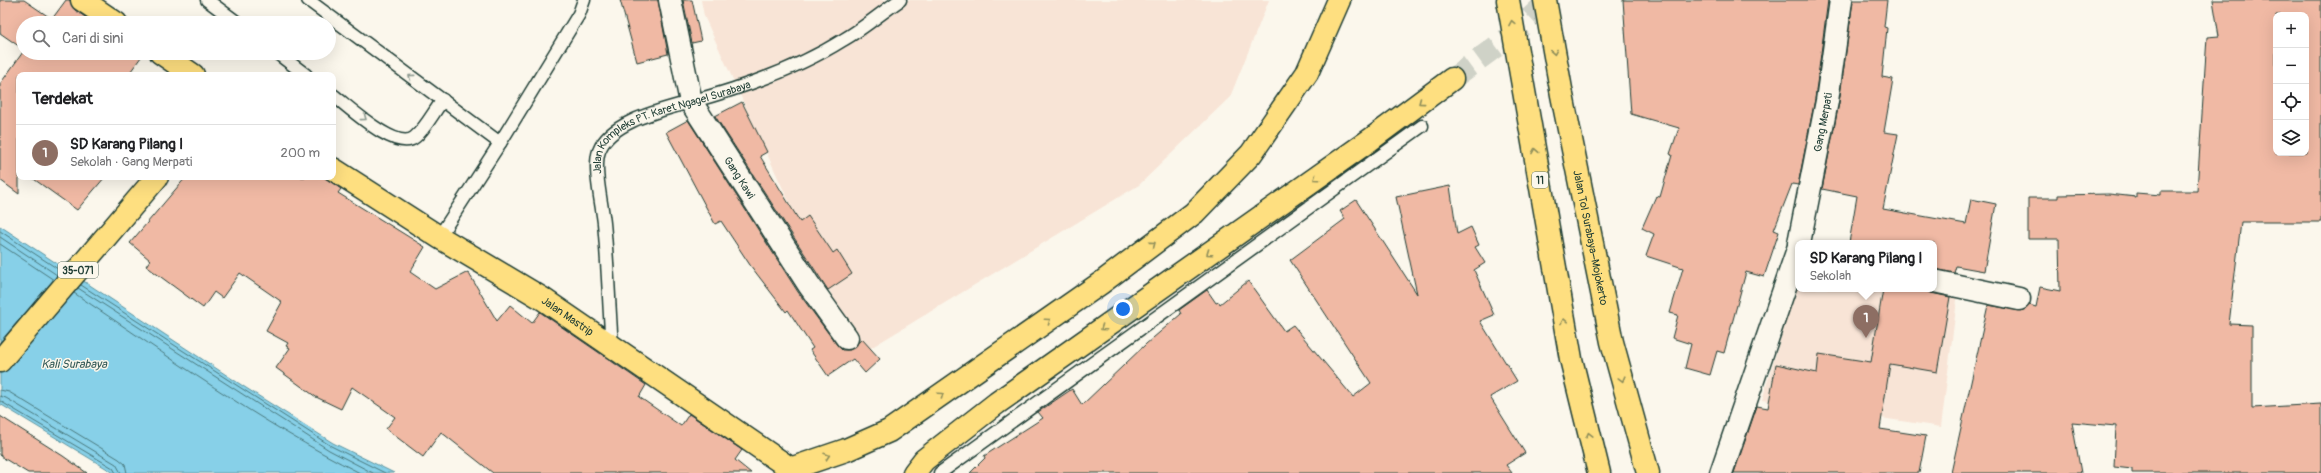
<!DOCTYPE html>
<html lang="id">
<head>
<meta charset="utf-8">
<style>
  :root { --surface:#fff; --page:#f2f2f2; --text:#202124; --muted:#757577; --line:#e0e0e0; --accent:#1f3d34 }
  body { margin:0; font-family:Pangolin,sans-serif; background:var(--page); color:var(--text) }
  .controls { position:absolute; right:12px; top:12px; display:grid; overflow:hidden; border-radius:8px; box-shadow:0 4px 16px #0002 }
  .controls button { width:36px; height:36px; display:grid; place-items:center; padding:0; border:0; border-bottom:1px solid var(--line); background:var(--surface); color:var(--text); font:20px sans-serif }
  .you { position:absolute; left:1123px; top:309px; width:14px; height:14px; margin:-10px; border:3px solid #fff; border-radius:50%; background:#1a73e8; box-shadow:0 0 0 6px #1a73e833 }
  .badge { display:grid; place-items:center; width:26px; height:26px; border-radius:50%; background:var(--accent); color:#fff; font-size:13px; font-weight:700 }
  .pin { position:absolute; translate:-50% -33px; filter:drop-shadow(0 1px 2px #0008) }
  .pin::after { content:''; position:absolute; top:21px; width:14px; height:12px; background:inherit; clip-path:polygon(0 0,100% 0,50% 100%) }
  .popup { position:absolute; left:1795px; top:240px; width:142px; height:52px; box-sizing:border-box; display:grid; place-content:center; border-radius:8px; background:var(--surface); filter:drop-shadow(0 1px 3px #0005); font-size:13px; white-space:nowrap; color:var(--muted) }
  .popup b { font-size:15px; color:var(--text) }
  .popup::after { content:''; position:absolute; left:50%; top:100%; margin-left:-8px; border:8px solid transparent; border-top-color:var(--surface) }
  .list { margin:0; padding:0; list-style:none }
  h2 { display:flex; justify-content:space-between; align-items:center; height:52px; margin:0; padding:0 16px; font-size:17px }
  h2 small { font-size:13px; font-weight:400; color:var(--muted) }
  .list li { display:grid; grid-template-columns:26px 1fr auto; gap:12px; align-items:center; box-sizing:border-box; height:56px; padding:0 16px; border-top:1px solid var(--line) }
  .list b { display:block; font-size:15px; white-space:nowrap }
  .list p { margin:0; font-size:13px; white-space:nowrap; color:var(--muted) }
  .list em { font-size:13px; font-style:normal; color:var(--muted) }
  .icon { flex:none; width:22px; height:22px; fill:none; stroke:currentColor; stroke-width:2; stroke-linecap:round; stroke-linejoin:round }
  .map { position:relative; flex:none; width:2321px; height:473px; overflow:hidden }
  .search { position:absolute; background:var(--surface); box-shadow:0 4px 16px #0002; left:16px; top:16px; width:320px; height:44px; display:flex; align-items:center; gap:10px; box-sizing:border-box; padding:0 14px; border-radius:22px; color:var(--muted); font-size:15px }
  .panel { position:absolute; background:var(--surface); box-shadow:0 4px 16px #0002; left:16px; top:72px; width:320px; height:108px; border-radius:8px }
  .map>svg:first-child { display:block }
  .built { fill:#f8e4d6 }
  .water { fill:#87d0e8; stroke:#5d95a0 }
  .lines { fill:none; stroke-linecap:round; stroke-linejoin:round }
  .shore { stroke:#49787c; stroke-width:1 }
  .building { fill:#f0b9a4; stroke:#1f3d34; fill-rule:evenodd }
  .highway-tunnel { stroke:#cfd2c7; stroke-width:22; stroke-dasharray:22 11; stroke-linecap:butt }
  .lane-casing { stroke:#1f3d34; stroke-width:15 }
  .street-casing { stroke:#1f3d34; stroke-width:25 }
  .primary-casing { stroke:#1f3d34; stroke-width:25 }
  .highway-casing { stroke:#1f3d34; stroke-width:25 }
  .lane { stroke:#fbf7ec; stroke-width:12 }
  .street { stroke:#fbf7ec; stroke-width:22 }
  .primary { stroke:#fedf80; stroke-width:22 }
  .highway { stroke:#fedf80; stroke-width:22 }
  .oneway { stroke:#8e8e5a }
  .oneway2 { stroke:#8d9a90 }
  .labels { text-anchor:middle; stroke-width:3; stroke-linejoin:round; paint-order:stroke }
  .shield { fill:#fbf7ec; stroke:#61756b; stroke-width:1 }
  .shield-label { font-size:10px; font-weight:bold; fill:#1f3d34 }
  .street-label { font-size:11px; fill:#1f3d34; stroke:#fbf7ec }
  .water-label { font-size:12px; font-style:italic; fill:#345a58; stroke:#fbf7ec }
</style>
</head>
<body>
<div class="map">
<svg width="2321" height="473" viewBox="0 0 2321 473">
  <rect width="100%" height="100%" fill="#fbf7ec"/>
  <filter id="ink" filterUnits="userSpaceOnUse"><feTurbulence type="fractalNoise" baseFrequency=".025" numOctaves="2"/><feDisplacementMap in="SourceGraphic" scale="8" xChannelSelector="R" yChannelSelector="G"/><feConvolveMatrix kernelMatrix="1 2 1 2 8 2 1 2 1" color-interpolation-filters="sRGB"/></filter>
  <g filter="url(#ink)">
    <path class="built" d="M701,0H1269L1230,97L1139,185L859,355L704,16Z
      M1960,276L1941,427L1762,400L1798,280V289H1934Z"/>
    <path class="water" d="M0,226L246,388L333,443L394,473H114L0,404Z"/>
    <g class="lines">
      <path class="shore" d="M0,231L61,271
        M0,237L57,275
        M0,244L54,280
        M81,285L331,446L385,473
        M78,288L329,450L373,473
        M74,293C167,355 260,423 360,473
        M0,390L9,392L119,459L125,464L127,473
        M0,396L6,398L116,464L121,473
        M0,401L113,468L116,473"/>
    </g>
    <path class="building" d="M0,0H24L52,19L66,0H70L75,10L94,23H23V49L0,33Z
      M620,0H658L668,54L637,62Z
      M683,0H692L701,41L692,43Z
      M1623,0H1828L1815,99L1798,185L1792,184L1774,230L1779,232L1764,277L1746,272L1724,353L1717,351L1710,375L1685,368L1691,344L1672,338L1678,315L1670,313L1683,268L1646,256L1654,234L1642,228L1656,196L1660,197L1672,155L1670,154L1679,128L1631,114Z
      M1853,0H1887L1884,27L1887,28L1882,77L1893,79L1884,132L1898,134L1883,209L1966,224L1971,199L1996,204L1984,271L1956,266L1954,273L1934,269V243H1849L1857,196L1822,189L1839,103Z
      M2213,0H2321V222H2241L2229,324L2252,325V408L2321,404V473H2132V469L2114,467L2116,426L2072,422L2081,473H1951L1988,305L2022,311L2029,305L2036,307L2040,287L2060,291L2059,239H2028V198H2058V195L2109,194L2136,197V193L2161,195V191H2197L2207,37L2219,36ZM2276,15H2306V153H2276Z
      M23,52L144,53L128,75H19V194L0,180V84Z
      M742,102L767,152L760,156L800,222L808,216L833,253L837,250L852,274L828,290L715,116Z
      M688,120L798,292L837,345L842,350H850L862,339L880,359L865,373L853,359L828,376L810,350L813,348L788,310L786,312L750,265L721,221L715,224L666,132Z
      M31,177H105L77,210Z
      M186,177H324L341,189L338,193L425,247L410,272L435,289L468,272L497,321L510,305L532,323L540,312L646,385L639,397L681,426L689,414L742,450L735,460L751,473H493L441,432L423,457L386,429L395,417L352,387L341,409L316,397L276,368L290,348L286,346L288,343L266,331L282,302L240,273L222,298L214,292L203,308L146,266L150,260L130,243Z
      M1450,186L1457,234L1471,227L1479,245L1475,247L1485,263L1474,270L1494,315L1480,321L1517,381L1490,397L1525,453L1506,465L1512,473H970L985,458L984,456L1043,418L1038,412L1072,389L1082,405L1146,344L1181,314L1179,310L1207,290L1216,303L1219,302L1220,304L1248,281L1284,331L1293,325L1353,397L1371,383L1290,260L1345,219L1340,211L1356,200L1417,294L1396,197Z
      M1883,289H1925L1931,293L1950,297L1937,372L1890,364L1880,429L1926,436L1919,473H1734L1757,406L1768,408L1776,364L1817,373L1819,354L1871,362Z
      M0,416L63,456L87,473H28L5,459L0,455Z"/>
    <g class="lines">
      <path class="highway-tunnel" d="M1452,79L1512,35L1549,0"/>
      <g class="lane-casing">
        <g id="lane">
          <path d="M207,0L238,23"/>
          <path d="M308,0L500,143"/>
          <path d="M277,53L306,75"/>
          <path d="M333,95C349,107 397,153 415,137C426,128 434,111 443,100"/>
          <path d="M439,237L500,143L579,14L584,0"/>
          <path id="s1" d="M612,347C609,306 608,264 604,223C602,204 593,168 599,151C610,121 663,110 690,102C742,88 797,69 843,40C863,29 881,13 900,0"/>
          <path d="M940,473L1422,126"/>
        </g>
      </g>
      <g class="street-casing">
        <g id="street">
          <path id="s2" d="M670,0L691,102L809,285L847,338"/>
          <path id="s3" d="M1799,243L1827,101L1841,0"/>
          <path d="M1934,281L2019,299"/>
          <path d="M1721,473L1798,249"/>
        </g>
      </g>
      <g class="primary-casing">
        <g id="primary">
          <path d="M82,0L116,23"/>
          <path d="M161,53L193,75"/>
          <path id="s4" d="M333,169L439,237L543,299L797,473"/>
          <path d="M0,361L157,177"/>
        </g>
      </g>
      <g class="highway-casing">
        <g id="highway">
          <path d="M1508,0L1571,359L1599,473"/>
          <path id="s5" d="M1545,0L1562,95L1612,342L1648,473"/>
          <path d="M790,469L846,450L889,431L1101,283L1194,213L1251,154L1307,73L1339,0"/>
          <path d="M914,473L924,460L997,403L1370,140L1452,79"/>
        </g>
      </g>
      <use href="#lane" class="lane"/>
      <use href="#street" class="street"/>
      <use href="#primary" class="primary"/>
      <use href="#highway" class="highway"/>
    </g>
    <defs><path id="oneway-chevron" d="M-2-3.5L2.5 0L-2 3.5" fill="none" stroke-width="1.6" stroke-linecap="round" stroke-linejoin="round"/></defs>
    <g class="oneway">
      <use href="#oneway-chevron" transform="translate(1512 23) rotate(-100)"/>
      <use href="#oneway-chevron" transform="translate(1554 52) rotate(80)"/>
      <use href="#oneway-chevron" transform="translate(1421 102) rotate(143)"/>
      <use href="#oneway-chevron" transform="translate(1535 151) rotate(-100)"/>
      <use href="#oneway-chevron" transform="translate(1316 178) rotate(145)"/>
      <use href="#oneway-chevron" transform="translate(1153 244) rotate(-37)"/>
      <use href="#oneway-chevron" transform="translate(1209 253) rotate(145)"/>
      <use href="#oneway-chevron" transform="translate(1048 321) rotate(-35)"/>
      <use href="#oneway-chevron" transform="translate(1564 321) rotate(-100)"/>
      <use href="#oneway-chevron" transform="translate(1103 328) rotate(145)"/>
      <use href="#oneway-chevron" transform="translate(1622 379) rotate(75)"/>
      <use href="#oneway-chevron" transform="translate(941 395) rotate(-35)"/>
      <use href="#oneway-chevron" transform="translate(1589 435) rotate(-104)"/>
      <use href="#oneway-chevron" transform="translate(827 456) rotate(-18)"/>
    </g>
    <g class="oneway2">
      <use href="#oneway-chevron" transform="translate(411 77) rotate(-143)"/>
      <use href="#oneway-chevron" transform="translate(364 118) rotate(37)"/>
    </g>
  </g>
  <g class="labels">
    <g class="shield">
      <rect x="1532" y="172" width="16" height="16" rx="3"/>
      <rect x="58" y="262" width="40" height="16" rx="3"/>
    </g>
    <g class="shield-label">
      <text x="1540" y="184">11</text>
      <text x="78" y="274">35-071</text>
    </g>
    <g class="street-label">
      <text dy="4" stroke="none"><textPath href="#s3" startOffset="123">Gang Merpati</textPath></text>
      <text dy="4" stroke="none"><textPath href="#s1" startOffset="270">Jalan Kompleks PT. Karet Ngagel Surabaya</textPath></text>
      <text dy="4" stroke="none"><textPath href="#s2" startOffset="194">Gang Kawi</textPath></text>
      <text dy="4" stroke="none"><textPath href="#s5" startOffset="242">Jalan Tol Surabaya–Mojokerto</textPath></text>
      <text dy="4" stroke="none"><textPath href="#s4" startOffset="277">Jalan Mastrip</textPath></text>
    </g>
    <g class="water-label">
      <text x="74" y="368">Kali Surabaya</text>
    </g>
  </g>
</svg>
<div class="controls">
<button>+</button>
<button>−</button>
<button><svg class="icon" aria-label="locate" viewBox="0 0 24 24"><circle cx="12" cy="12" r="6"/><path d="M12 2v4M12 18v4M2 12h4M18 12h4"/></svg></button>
<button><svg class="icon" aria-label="layers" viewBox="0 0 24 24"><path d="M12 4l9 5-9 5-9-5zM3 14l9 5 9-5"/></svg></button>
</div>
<div class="you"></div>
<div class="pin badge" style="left:1866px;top:338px;background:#8d6e63">1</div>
<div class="popup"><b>SD Karang Pilang I</b>Sekolah</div>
<div class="search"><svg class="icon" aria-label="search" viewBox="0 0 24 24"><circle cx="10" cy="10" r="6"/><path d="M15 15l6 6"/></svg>Cari di sini</div>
<section class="panel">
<h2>Terdekat<small></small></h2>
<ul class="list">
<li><span class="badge" style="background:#8d6e63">1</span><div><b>SD Karang Pilang I</b><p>Sekolah · Gang Merpati</p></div><em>200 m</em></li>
</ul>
</section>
</div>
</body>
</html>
